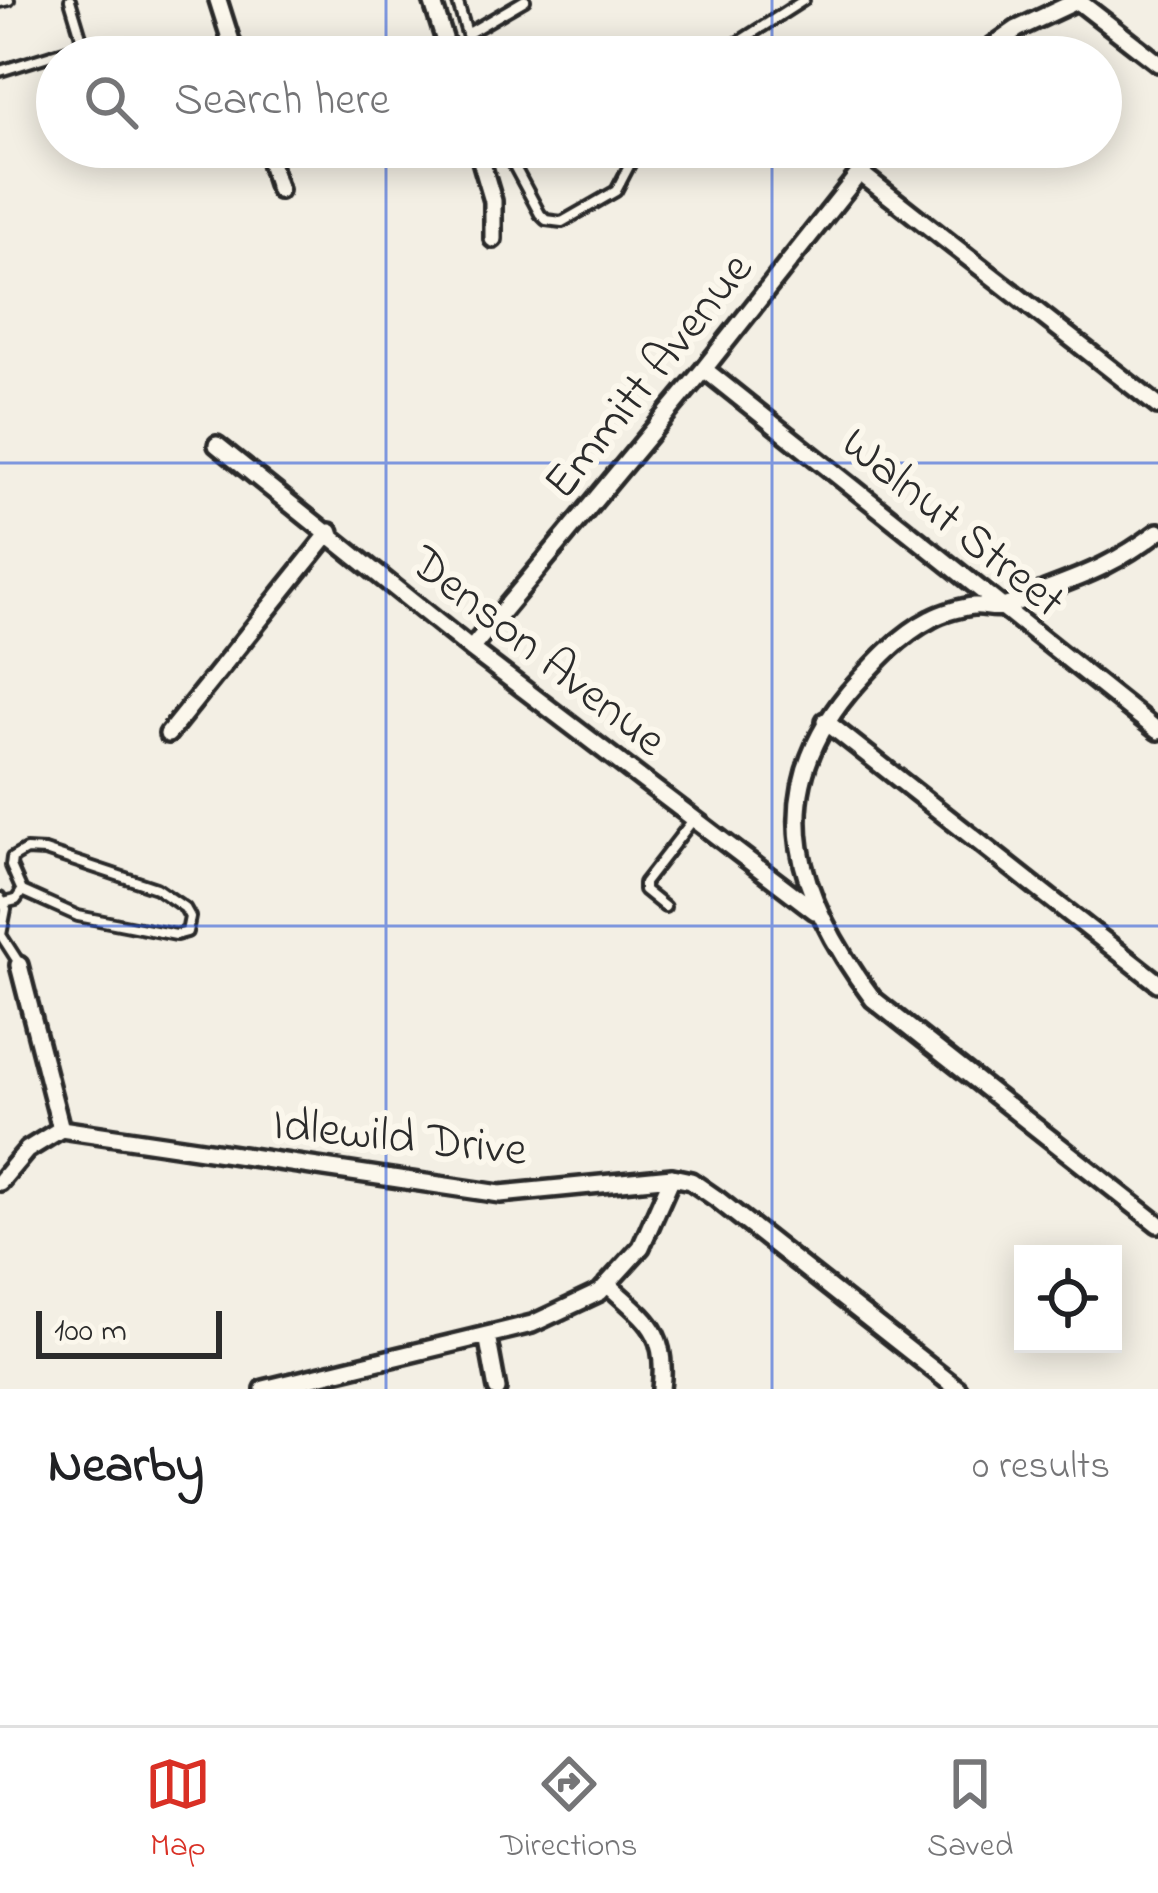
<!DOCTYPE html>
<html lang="en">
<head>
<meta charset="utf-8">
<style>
  :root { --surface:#fff; --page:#f6f6f6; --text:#202124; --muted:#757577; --line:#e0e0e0; --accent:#d93025 }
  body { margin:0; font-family:"Indie Flower",sans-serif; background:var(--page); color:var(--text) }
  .controls { position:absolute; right:36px; bottom:36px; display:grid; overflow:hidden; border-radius:0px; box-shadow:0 6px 30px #0003 }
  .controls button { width:108px; height:108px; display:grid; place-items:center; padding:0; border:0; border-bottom:3px solid var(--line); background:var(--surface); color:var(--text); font:60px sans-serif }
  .scale { position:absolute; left:36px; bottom:30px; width:186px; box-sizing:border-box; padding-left:12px; border:6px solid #2b2b2b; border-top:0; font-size:33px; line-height:42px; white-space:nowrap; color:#2b2b2b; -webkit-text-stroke:9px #fbf7ec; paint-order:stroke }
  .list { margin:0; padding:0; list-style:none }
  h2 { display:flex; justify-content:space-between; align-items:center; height:156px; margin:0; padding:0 48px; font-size:51px }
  h2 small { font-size:39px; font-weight:400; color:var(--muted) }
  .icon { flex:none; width:66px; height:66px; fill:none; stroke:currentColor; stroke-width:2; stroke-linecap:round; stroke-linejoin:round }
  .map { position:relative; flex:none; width:1158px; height:1389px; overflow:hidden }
  .search { position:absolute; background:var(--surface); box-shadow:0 6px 30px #0003; left:36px; right:36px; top:36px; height:132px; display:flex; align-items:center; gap:30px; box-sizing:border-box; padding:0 42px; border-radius:66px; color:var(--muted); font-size:45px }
  .sheet { height:336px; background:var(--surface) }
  nav { display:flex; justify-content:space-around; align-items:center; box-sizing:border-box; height:168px; border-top:3px solid var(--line); background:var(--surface); font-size:33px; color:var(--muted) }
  nav a { display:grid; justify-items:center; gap:6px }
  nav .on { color:var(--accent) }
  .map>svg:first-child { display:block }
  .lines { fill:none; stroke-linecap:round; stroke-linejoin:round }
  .service-casing { stroke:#2b2b2b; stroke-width:16 }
  .minor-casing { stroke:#2b2b2b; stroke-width:24 }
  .service { stroke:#fbf7ec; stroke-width:8 }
  .minor { stroke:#fbf7ec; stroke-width:15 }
  .grid { fill:none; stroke:#1d4ed8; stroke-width:3; stroke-opacity:0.55 }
  .labels { text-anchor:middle; stroke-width:12; stroke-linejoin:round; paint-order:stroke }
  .street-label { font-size:48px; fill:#2b2b2b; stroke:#fbf7ec }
</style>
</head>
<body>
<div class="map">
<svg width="1158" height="1389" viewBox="0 0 1158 1389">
  <rect width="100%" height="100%" fill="#f3efe4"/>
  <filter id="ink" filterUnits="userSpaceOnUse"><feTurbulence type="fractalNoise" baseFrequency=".00833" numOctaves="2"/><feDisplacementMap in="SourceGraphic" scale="24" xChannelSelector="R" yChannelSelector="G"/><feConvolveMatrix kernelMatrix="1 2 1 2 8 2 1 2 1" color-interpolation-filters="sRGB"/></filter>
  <g filter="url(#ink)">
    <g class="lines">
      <g class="service-casing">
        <path id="service" d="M457,0L474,57
          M0,2L9,0
          M467,34L525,0
          M715,57L804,0
          M0,71L74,48L82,40L70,0
          M504,147L540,214L546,220L562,222L616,191L639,147
          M0,898L6,909L1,935
          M4,903L16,900L22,891L11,866L12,858L26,850L45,851L156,888L185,908L190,917L187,932L176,935L78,916L22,891
          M665,907L644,890V883L693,820
          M1,935L19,963"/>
      </g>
      <g class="minor-casing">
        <path id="minor" d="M218,0L236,57
          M432,0L450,57
          M1078,1L1158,63
          M977,57L1017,29L1079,0
          M265,147L279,190
          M477,147L493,201V239
          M859,172L1158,406
          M704,369L1158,731
          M217,445L471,649L815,911
          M1158,532C1118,562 1091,573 1045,590C1031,596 1016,604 1002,607C993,609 983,605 974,606C962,607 942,613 931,619C898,636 873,665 849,692C761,798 798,899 873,999L1158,1224
          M471,649L704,369L880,147
          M825,721L1158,983
          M168,734L330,532
          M19,965L61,1129
          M0,1182L27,1150L61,1129L500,1194L672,1177L691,1181L717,1199L958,1389
          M607,1284C647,1321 668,1330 661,1389
          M487,1335L497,1389
          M264,1389L532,1324L600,1292L641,1247L672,1177"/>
      </g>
      <use href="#service" class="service"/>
      <use href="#minor" class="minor"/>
    </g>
  </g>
  <path class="grid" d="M386,0V57M772,0V57M386,147V1389M772,147V1389M0,463H1158M0,926H1158"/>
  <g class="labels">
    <g class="street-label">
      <text transform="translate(646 374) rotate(-51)" y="17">Emmitt Avenue</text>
      <text transform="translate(955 520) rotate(39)" y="17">Walnut Street</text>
      <text transform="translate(540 649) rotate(38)" y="17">Denson Avenue</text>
      <text transform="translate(400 1134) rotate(6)" y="17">Idlewild Drive</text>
    </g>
  </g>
</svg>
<div class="controls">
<button><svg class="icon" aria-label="locate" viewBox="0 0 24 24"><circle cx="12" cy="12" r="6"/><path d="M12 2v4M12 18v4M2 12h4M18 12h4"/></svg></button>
</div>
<div class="scale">100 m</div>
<div class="search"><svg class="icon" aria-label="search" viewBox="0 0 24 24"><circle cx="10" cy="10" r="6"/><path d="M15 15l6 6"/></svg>Search here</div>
</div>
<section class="sheet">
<h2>Nearby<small>0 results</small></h2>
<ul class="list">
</ul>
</section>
<nav>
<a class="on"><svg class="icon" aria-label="map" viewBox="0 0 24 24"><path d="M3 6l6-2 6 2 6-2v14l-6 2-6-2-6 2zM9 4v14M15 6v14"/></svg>Map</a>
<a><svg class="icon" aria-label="directions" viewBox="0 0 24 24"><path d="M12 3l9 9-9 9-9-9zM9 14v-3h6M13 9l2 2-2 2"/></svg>Directions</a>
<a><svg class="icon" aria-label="saved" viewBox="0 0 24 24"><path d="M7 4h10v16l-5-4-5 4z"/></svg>Saved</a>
</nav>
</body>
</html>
